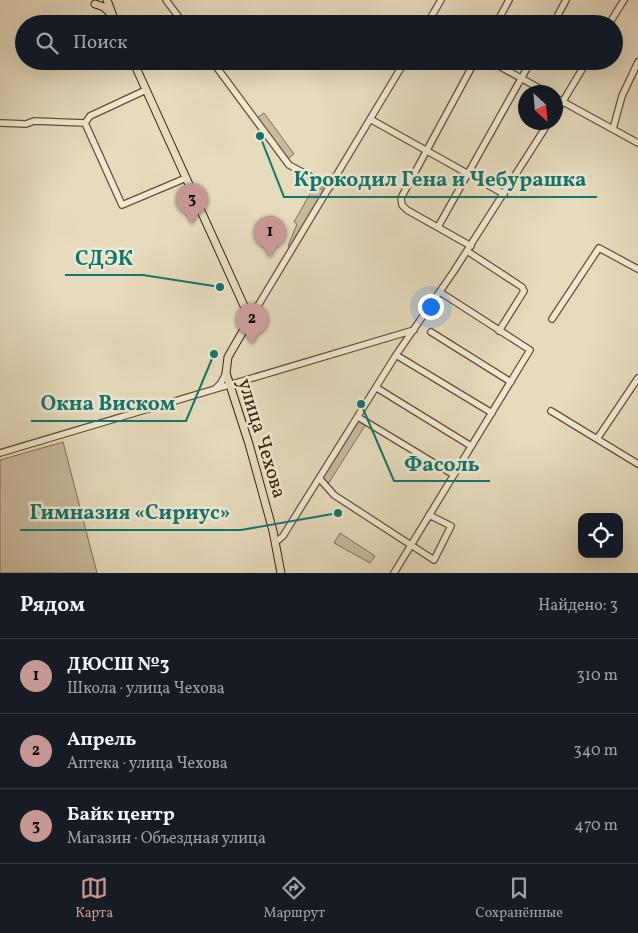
<!DOCTYPE html>
<html lang="ru">
<head>
<meta charset="utf-8">
<style>
  :root { --surface:#171b24; --page:#20242c; --text:#f1f3f6; --muted:#9ea1a6; --line:#363941; --accent:#c59692 }
  body { margin:0; font-family:Vollkorn,serif; background:var(--page); color:var(--text) }
  .controls { position:absolute; right:15px; bottom:15px; display:grid; overflow:hidden; border-radius:10px; box-shadow:0 5px 20px #0002 }
  .controls button { width:45px; height:45px; display:grid; place-items:center; padding:0; border:0; border-bottom:1px solid var(--line); background:var(--surface); color:var(--text); font:25px sans-serif }
  .compass { position:absolute; left:518px; top:85px; width:45px; height:45px; border-radius:50%; background:var(--surface); box-shadow:0 5px 20px #0002; rotate:154deg }
  .you { position:absolute; left:430px; top:306px; width:18px; height:18px; margin:-12px; border:4px solid #fff; border-radius:50%; background:#1a73e8; box-shadow:0 0 0 8px #1a73e833 }
  .badge { display:grid; place-items:center; width:32px; height:32px; border-radius:50%; background:var(--accent); color:#111; font-size:16px; font-weight:700 }
  .pin { position:absolute; translate:-50% -41px; filter:drop-shadow(0 1px 2px #0008) }
  .pin::after { content:''; position:absolute; top:26px; width:18px; height:15px; background:inherit; clip-path:polygon(0 0,100% 0,50% 100%) }
  .list { margin:0; padding:0; list-style:none }
  h2 { display:flex; justify-content:space-between; align-items:center; height:65px; margin:0; padding:0 20px; font-size:21px }
  h2 small { font-size:16px; font-weight:400; color:var(--muted) }
  .list li { display:grid; grid-template-columns:32px 1fr auto; gap:15px; align-items:center; box-sizing:border-box; height:75px; padding:0 20px; border-top:1px solid var(--line) }
  .list b { display:block; font-size:19px; white-space:nowrap }
  .list p { margin:0; font-size:16px; white-space:nowrap; color:var(--muted) }
  .list em { font-size:16px; font-style:normal; color:var(--muted) }
  .icon { flex:none; width:28px; height:28px; fill:none; stroke:currentColor; stroke-width:2; stroke-linecap:round; stroke-linejoin:round }
  .map { position:relative; flex:none; width:638px; height:573px; overflow:hidden }
  .search { position:absolute; background:var(--surface); box-shadow:0 5px 20px #0002; left:15px; right:15px; top:15px; height:55px; display:flex; align-items:center; gap:12px; box-sizing:border-box; padding:0 18px; border-radius:28px; color:var(--muted); font-size:19px }
  .sheet { height:290px; background:var(--surface) }
  nav { display:flex; justify-content:space-around; align-items:center; box-sizing:border-box; height:70px; border-top:1px solid var(--line); background:var(--surface); font-size:14px; color:var(--muted) }
  nav a { display:grid; justify-items:center; gap:2px }
  nav .on { color:var(--accent) }
  .map>svg:first-child { display:block }
  .green { fill:#c9bb9d; stroke:#826e52 }
  .lines { fill:none; stroke-linecap:round; stroke-linejoin:round }
  .minor-casing { stroke:#664f34; stroke-width:8 }
  .major-casing { stroke:#3c2007; stroke-width:9 }
  .minor { stroke:#efe8d3; stroke-width:5.5 }
  .major { stroke:#e6dbbc; stroke-width:7 }
  .labels { text-anchor:middle; stroke-width:5; stroke-linejoin:round; paint-order:stroke }
  .street-label { font-size:20px; fill:#3c2007; stroke:#efe8d3 }
  .leader { fill:none; stroke:#0f766e; stroke-width:2 }
  .callout-dot { fill:#0f766e; stroke:#efe8d3; stroke-width:2 }
  .callout-label { font-size:21px; text-anchor:middle; font-weight:bold; fill:#0f766e; stroke:#efe8d3; stroke-width:5; stroke-linejoin:round; paint-order:stroke }
</style>
</head>
<body>
<div class="map">
<svg width="638" height="573" viewBox="0 0 638 573">
  <rect width="100%" height="100%" fill="#e6dbbc"/>
  <filter id="stains"><feTurbulence type="fractalNoise" baseFrequency=".004" numOctaves="4"/><feColorMatrix values="0 0 0 0 .2 0 0 0 0 .09 0 0 0 0 .02 0 0 0 .5 -.17"/></filter>
  <radialGradient id="worn" r=".72"><stop offset=".6" stop-color="#630" stop-opacity="0"/><stop offset="1" stop-color="#630" stop-opacity=".3"/></radialGradient>
  <path class="green" d="M264,113L294,154L287,159L257,118Z
    M315,185L324,190L290,247L288,246L297,224L294,222Z
    M360,419L366,424L328,484L321,479Z
    M63,442L97,573H0V460Z
    M340,533L375,556L370,563L334,543Z"/>
  <g class="lines">
    <g class="minor-casing">
      <path id="minor" d="M166,0L184,24
        M427,24L441,0
        M496,24L509,0
        M553,24L566,0
        M609,24L624,0
        M212,61L289,165L330,187
        M490,61L546,92
        M556,98L638,143
        M556,113L587,61
        M370,119L504,194
        M1,123L26,124L34,121L85,123L90,116L146,90
        M85,123L122,205L186,178
        M613,129L622,96L638,62
        M438,227L531,61
        M471,246L407,210L402,205L401,198L475,61
        M467,251L522,287L524,291L499,331
        M250,319L405,61
        M552,319L599,248L638,269
        M431,332L511,382
        M396,355L492,413
        M377,388L471,446
        M215,389L221,383L226,373
        M551,411L638,464
        M358,417L454,475
        M597,439L638,378
        M0,453L414,330
        M320,479L334,495L434,560L451,526L429,515
        M276,542L283,536L396,355L454,271L549,122
        M394,573L530,350L440,292"/>
    </g>
    <g class="major-casing">
      <path id="major" d="M107,0L116,24
        M95,4L104,7L111,14
        M133,61L250,319L228,357L226,373L249,444L273,531L281,573"/>
    </g>
    <use href="#minor" class="minor"/>
    <use href="#major" class="major"/>
  </g>
  <g class="labels">
    <g class="street-label">
      <text transform="translate(263 438) rotate(73)" y="7">улица Чехова</text>
    </g>
  </g>
  <path class="leader" d="M260 136L284 197H597M220 287L143 275H65M214 354L186 421H31M361 404L394 481H490M338 513L241 530H20"/>
  <g class="callout-dot">
    <circle cx="260" cy="136" r="5"/>
    <circle cx="220" cy="287" r="5"/>
    <circle cx="214" cy="354" r="5"/>
    <circle cx="361" cy="404" r="5"/>
    <circle cx="338" cy="513" r="5"/>
  </g>
  <g class="callout-label">
    <text x="440" y="186">Крокодил Гена и Чебурашка</text>
    <text x="104" y="265">СДЭК</text>
    <text x="108" y="410">Окна Виском</text>
    <text x="442" y="471">Фасоль</text>
    <text x="130" y="519">Гимназия «Сириус»</text>
  </g>
  <rect width="100%" height="100%" filter="url(#stains)"/>
  <rect width="100%" height="100%" fill="url(#worn)"/>
</svg>
<div class="controls">
<button><svg class="icon" aria-label="locate" viewBox="0 0 24 24"><circle cx="12" cy="12" r="6"/><path d="M12 2v4M12 18v4M2 12h4M18 12h4"/></svg></button>
</div>
<svg class="compass" viewBox="-18 -18 36 36"><path d="M0-13l5 13h-10z" fill="#e53935"/><path d="M0 13l5-13h-10z" fill="#9ea1a6"/></svg>
<div class="you"></div>
<div class="pin badge" style="left:270px;top:257px">1</div>
<div class="pin badge" style="left:252px;top:344px">2</div>
<div class="pin badge" style="left:192px;top:224px">3</div>
<div class="search"><svg class="icon" aria-label="search" viewBox="0 0 24 24"><circle cx="10" cy="10" r="6"/><path d="M15 15l6 6"/></svg>Поиск</div>
</div>
<section class="sheet">
<h2>Рядом<small>Найдено: 3</small></h2>
<ul class="list">
<li><span class="badge">1</span><div><b>ДЮСШ №3</b><p>Школа · улица Чехова</p></div><em>310 m</em></li>
<li><span class="badge">2</span><div><b>Апрель</b><p>Аптека · улица Чехова</p></div><em>340 m</em></li>
<li><span class="badge">3</span><div><b>Байк центр</b><p>Магазин · Объездная улица</p></div><em>470 m</em></li>
</ul>
</section>
<nav>
<a class="on"><svg class="icon" aria-label="map" viewBox="0 0 24 24"><path d="M3 6l6-2 6 2 6-2v14l-6 2-6-2-6 2zM9 4v14M15 6v14"/></svg>Карта</a>
<a><svg class="icon" aria-label="directions" viewBox="0 0 24 24"><path d="M12 3l9 9-9 9-9-9zM9 14v-3h6M13 9l2 2-2 2"/></svg>Маршрут</a>
<a><svg class="icon" aria-label="saved" viewBox="0 0 24 24"><path d="M7 4h10v16l-5-4-5 4z"/></svg>Сохранённые</a>
</nav>
</body>
</html>
